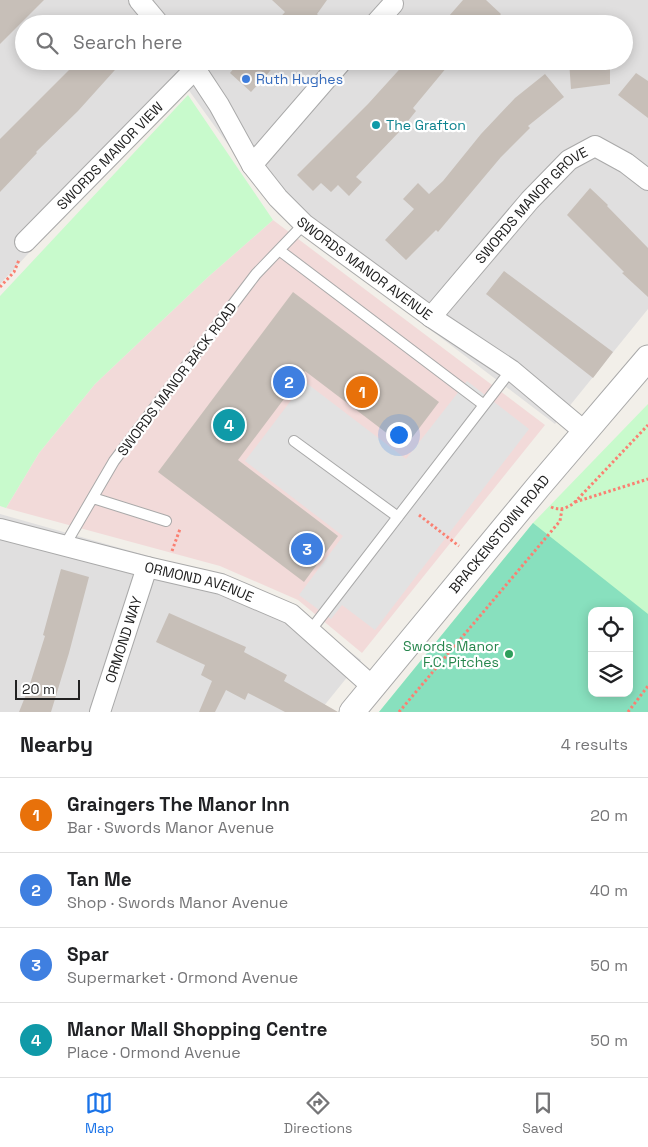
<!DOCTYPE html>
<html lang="en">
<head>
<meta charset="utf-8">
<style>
  :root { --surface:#fff; --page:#f6f6f6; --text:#202124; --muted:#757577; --line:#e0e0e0; --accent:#1a73e8 }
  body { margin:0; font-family:"Space Grotesk",sans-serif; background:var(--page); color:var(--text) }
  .controls { position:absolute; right:15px; bottom:15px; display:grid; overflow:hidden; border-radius:10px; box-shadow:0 2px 12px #0003 }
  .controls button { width:45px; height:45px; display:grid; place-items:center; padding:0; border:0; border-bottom:1px solid var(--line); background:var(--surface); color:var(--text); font:25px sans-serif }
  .scale { position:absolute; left:15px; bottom:12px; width:65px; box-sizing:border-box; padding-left:5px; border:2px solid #222; border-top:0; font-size:14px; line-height:18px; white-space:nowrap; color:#222; -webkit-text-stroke:4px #fff; paint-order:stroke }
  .you { position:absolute; left:398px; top:434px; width:18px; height:18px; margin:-12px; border:4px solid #fff; border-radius:50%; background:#1a73e8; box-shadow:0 0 0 8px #1a73e833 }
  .badge { display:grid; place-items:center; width:32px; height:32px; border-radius:50%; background:var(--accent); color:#fff; font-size:16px; font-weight:700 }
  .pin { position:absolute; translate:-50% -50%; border:2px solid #fff; box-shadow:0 1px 5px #0006 }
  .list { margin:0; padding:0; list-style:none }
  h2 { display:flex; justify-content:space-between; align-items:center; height:65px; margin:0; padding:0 20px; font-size:21px }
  h2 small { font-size:16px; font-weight:400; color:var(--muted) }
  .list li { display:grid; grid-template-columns:32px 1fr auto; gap:15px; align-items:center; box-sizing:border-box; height:75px; padding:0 20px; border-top:1px solid var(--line) }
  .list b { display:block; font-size:19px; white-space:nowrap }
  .list p { margin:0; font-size:16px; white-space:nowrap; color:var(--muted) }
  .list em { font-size:16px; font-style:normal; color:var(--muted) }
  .icon { flex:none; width:28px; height:28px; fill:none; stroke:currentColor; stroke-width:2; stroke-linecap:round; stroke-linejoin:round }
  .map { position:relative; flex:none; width:648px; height:712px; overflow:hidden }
  .search { position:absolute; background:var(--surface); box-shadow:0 2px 12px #0003; left:15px; right:15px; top:15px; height:55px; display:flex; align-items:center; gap:12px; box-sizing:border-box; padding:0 18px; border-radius:28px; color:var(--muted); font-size:19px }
  .sheet { height:365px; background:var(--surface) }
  nav { display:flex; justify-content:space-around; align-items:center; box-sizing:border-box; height:70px; border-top:1px solid var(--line); background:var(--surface); font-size:14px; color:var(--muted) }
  nav a { display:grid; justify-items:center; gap:2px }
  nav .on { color:var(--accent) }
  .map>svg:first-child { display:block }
  .residential { fill:#e0dfdf; fill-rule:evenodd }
  .commercial { fill:#f2dad9 }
  .park { fill:#c8facc; fill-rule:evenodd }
  .pitch { fill:#88e0be; fill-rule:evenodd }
  .parking { fill:#e2e2e2 }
  .building { fill:#c7bfb8 }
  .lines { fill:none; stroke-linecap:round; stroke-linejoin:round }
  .service-casing { stroke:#a9a9a9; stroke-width:12 }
  .minor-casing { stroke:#a9a9a9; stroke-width:22 }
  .tertiary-casing { stroke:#a9a9a9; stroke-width:27 }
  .path { stroke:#fa8072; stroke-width:3; stroke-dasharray:2.5 2.5; stroke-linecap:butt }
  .service { stroke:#fff; stroke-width:10 }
  .minor { stroke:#fff; stroke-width:20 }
  .tertiary { stroke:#fff; stroke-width:25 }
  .shop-dot { fill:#3f7fe0; stroke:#fff; stroke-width:2 }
  .culture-dot { fill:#0f9aa8; stroke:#fff; stroke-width:2 }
  .leisure-dot { fill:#2e9e5b; stroke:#fff; stroke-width:2 }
  .labels { text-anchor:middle; stroke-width:4.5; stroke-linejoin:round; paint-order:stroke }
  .shop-label { font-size:14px; fill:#366cbe; stroke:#fff; text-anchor:start }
  .culture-label { font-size:14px; fill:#0d838f; stroke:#fff; text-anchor:start }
  .street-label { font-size:14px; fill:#222; stroke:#fff }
  .leisure-label { font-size:14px; fill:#27864d; stroke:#fff; text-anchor:end }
</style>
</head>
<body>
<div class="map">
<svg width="648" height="712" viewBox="0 0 648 712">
  <rect width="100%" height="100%" fill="#f2efe9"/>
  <path class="residential" d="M0,0H648V309L555,424L278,214L185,85L0,284ZM24,24H624V61H24Z
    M0,514L219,576L293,608L361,660L319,712H0Z"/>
  <path class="commercial" d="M273,220L545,425L362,653L298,600L220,566L6,508L39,453L95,384L208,277Z"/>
  <path class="park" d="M188,95L273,220L208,277L95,384L39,453L6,508L0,506V296Z
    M648,404V712H379L533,523ZM592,611H629V693H592Z"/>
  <path class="pitch" d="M533,523L648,614V712H379ZM592,611H629V693H592Z"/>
  <path class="parking" d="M467,381L529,429L375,630L342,605L331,619L299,595L343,536L245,461L305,382L406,459Z"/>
  <path class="building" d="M0,0H44L0,44Z
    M272,0H327L317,14L327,24H274L285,12Z
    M463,0H486L501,14L493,24H442Z
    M78,61H123L78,111L36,152L37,153L0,192V139Z
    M240,61H279L251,92L230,73Z
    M407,61H452L413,108L416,111L400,131L356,177L362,182L349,196L338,185L331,192L321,183L313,191L297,175L368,104Z
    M569,61H610V84L571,89Z
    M636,73L648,81V118L618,95Z
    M545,74L564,97L528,126L530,128L501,157L438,232L436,230L406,260L385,240L414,209L403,199L418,183L429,194L443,181L481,134L515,98Z
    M590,188L608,205L607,206L648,248V297L622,273L624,272L567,215Z
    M504,271L613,352L593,378L486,294Z
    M293,292L439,402L405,447L305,371L238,460L338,536L304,582L158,472Z
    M61,569L89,577L69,653L51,712H19L29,687L45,636L43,635Z
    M169,613L246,647L244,652L287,675L284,681L338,712H285L248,693L245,700L226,690L215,712H199L212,681L201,675L205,665L156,642Z"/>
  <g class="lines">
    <g class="service-casing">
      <path id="service" d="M279,250L484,405
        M294,441L398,517
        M93,498L166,521
        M65,545L114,461L256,274L304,224
        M310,631L511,370"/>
    </g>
    <g class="minor-casing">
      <g id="minor">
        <path d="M139,0L159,24"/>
        <path d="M375,24L393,4"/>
        <path id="s1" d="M190,61L219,105L252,165L278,198L304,224L431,317L511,370L585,432"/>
        <path d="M252,165L342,61"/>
        <path id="s2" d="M25,242L196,68"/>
        <path id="s3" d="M431,317L530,200L569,160L595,146L626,163L648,180"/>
        <path id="s4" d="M0,529L147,567L221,584L291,614L373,687"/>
        <path id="s5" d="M100,712L147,567"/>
      </g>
    </g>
    <g class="tertiary-casing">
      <g id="tertiary">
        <path id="s6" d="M352,712L538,487L648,358"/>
      </g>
    </g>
    <path class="path" d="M0,287L14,272L19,260
      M575,502L648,479
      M551,507C560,511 568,508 575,502L648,425
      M419,515L459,546
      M172,551L180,529
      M399,712L560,521L562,509
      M628,712L648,686"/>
    <use href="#service" class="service"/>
    <use href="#minor" class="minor"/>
    <use href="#tertiary" class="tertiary"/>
  </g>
  <circle class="shop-dot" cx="246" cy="79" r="5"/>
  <circle class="culture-dot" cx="376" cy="125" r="5"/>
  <circle class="leisure-dot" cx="509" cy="654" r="5"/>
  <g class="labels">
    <g class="shop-label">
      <text x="256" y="84">Ruth Hughes</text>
    </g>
    <g class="culture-label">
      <text x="386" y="130">The Grafton</text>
    </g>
    <g class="street-label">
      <text dy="5" stroke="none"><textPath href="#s2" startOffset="121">SWORDS MANOR VIEW</textPath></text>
      <text dy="5" stroke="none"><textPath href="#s3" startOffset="151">SWORDS MANOR GROVE</textPath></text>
      <text dy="5" stroke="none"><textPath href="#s1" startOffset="275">SWORDS MANOR AVENUE</textPath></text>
      <text transform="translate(177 379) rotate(-53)" y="5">SWORDS MANOR BACK ROAD</text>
      <text dy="5" stroke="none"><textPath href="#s6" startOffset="231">BRACKENSTOWN ROAD</textPath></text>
      <text dy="5" stroke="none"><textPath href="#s4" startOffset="206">ORMOND AVENUE</textPath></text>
      <text dy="5" stroke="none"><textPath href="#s5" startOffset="76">ORMOND WAY</textPath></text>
    </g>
    <g class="leisure-label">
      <text x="499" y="651">Swords Manor<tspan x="499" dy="16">F.C. Pitches</tspan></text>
    </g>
  </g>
</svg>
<div class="controls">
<button><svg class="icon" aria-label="locate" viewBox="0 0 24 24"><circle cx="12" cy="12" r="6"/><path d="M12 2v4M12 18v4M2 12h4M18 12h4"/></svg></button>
<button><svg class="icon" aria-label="layers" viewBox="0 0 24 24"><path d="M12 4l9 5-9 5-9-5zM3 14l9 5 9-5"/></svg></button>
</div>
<div class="scale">20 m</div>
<div class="you"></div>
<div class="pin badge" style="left:362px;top:392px;background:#e8710a">1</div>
<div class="pin badge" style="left:289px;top:382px;background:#3f7fe0">2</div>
<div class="pin badge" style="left:307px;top:549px;background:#3f7fe0">3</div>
<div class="pin badge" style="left:229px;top:425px;background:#0f9aa8">4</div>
<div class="search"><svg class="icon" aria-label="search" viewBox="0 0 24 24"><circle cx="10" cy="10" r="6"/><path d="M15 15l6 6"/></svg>Search here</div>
</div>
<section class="sheet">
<h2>Nearby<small>4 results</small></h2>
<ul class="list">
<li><span class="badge" style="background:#e8710a">1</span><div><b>Graingers The Manor Inn</b><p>Bar · Swords Manor Avenue</p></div><em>20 m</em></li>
<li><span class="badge" style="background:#3f7fe0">2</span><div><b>Tan Me</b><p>Shop · Swords Manor Avenue</p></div><em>40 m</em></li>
<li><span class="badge" style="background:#3f7fe0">3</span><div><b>Spar</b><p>Supermarket · Ormond Avenue</p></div><em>50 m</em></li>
<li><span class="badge" style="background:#0f9aa8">4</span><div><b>Manor Mall Shopping Centre</b><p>Place · Ormond Avenue</p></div><em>50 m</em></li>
</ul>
</section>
<nav>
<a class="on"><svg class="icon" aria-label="map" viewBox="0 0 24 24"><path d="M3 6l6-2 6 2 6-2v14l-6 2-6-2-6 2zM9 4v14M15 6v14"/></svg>Map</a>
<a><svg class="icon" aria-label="directions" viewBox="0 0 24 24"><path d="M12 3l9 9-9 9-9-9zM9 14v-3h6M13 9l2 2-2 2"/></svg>Directions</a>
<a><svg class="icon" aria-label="saved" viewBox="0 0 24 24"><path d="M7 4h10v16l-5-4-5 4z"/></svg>Saved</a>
</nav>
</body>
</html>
